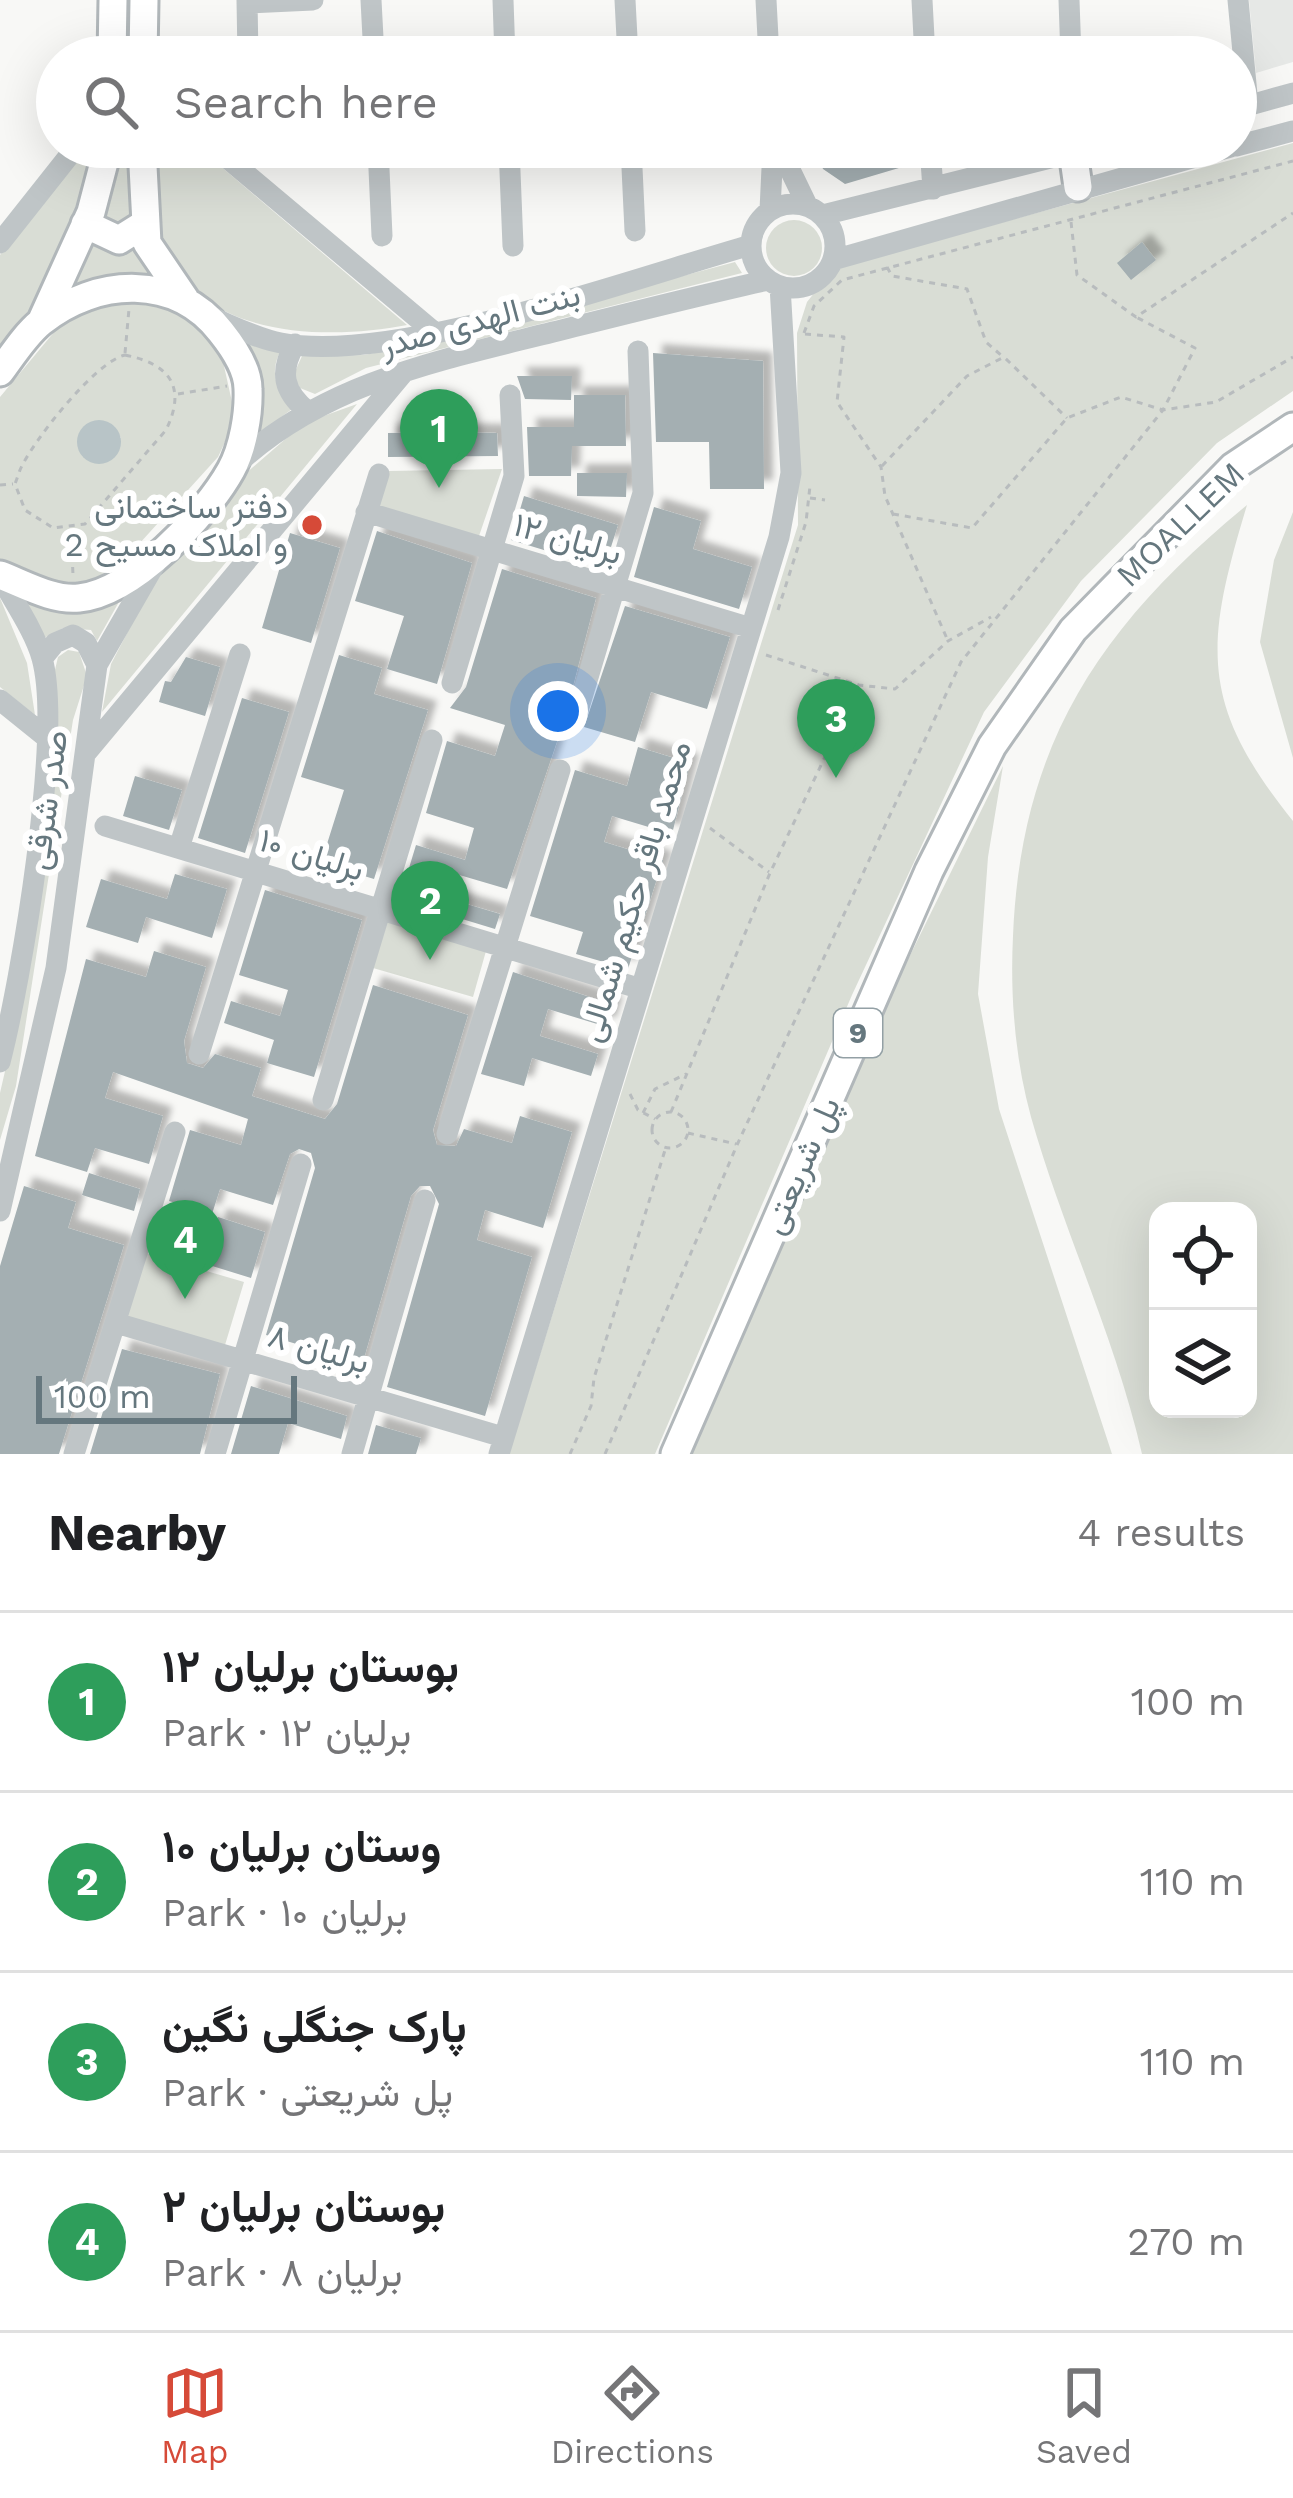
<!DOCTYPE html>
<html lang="en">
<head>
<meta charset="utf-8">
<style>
  :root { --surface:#fff; --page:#f2f2f2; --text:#202124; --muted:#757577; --line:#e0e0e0; --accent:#d64a38 }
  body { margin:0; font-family:"Work Sans",Vazirmatn,sans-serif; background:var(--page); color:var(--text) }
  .controls { position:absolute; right:36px; bottom:36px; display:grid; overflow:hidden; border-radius:24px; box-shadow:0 12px 48px #0002 }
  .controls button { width:108px; height:108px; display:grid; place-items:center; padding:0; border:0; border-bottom:3px solid var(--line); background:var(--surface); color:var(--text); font:60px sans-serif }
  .scale { position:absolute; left:36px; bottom:30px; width:261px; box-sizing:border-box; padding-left:12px; border:6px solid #65777e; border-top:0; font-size:33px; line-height:42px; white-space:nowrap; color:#65777e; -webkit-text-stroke:9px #fff; paint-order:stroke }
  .you { position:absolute; left:558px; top:711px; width:42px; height:42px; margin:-30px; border:9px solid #fff; border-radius:50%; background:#1a73e8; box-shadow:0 0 0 18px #1a73e833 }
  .badge { display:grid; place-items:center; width:78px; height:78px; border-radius:50%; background:var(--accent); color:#fff; font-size:39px; font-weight:700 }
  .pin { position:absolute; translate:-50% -99px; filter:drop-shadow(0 3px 6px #0008) }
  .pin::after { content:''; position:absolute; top:63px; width:42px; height:36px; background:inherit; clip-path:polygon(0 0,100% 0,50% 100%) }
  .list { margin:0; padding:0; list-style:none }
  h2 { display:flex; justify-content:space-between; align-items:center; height:156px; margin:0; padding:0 48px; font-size:51px }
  h2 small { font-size:39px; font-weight:400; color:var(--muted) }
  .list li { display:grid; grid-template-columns:78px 1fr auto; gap:36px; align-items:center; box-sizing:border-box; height:180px; padding:0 48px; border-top:3px solid var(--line) }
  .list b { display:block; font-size:45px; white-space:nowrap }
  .list p { margin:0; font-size:39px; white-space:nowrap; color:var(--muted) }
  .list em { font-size:39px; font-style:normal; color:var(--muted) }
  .icon { flex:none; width:66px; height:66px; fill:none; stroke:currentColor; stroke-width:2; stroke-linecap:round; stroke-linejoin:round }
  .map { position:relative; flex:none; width:1293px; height:1454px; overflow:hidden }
  .search { position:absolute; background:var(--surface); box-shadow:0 12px 48px #0002; left:36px; right:36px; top:36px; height:132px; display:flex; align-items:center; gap:30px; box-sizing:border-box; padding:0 42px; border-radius:66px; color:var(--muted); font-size:45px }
  .sheet { height:876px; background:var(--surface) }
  nav { display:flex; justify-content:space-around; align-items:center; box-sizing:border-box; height:168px; border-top:3px solid var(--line); background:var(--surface); font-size:33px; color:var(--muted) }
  nav a { display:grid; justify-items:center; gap:6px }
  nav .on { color:var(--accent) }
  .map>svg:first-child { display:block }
  .built { fill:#e6e8e6 }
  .green { fill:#d9ddd5; fill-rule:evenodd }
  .water { fill:#b8c4c7 }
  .building { fill:#a4afb2; filter:url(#shadow) }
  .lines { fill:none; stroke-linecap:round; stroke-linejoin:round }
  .major-casing { stroke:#b1b7ba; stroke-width:33 }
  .path { stroke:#b8bcbe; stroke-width:3; stroke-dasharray:6 6; stroke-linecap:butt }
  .minor { stroke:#bfc5c7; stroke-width:21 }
  .major { stroke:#fff; stroke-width:27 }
  .poi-dot { fill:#d64a38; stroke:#fff; stroke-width:4.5 }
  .labels { text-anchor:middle; stroke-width:12; stroke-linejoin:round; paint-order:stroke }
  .shield { fill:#fff; stroke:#93a0a5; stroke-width:3 }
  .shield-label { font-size:30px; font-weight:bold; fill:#65777e }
  .street-label { font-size:33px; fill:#65777e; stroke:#fff }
  .poi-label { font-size:33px; fill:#65777e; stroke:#fff; text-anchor:end }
</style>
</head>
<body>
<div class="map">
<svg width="1293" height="1454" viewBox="0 0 1293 1454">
  <defs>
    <filter id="shadow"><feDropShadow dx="9" dy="-9" stdDeviation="3" flood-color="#0004"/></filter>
  </defs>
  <rect width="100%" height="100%" fill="#f8f8f6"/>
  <path class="built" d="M1249,0H1293V62L1256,73Z"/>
  <path class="green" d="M1293,143V391L1217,443L1081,581L984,712L852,995L655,1454H509L798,525L797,333L807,302L834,268Z
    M85,147H99C77,223 50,296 0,358V255Z
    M120,147H132L135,217L111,228L104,216Z
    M154,147H198L407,325C325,341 193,338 163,241C154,211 155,178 154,147Z
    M766 248a28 28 0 1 1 56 0a28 28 0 1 1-56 0Z
    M90,239L113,252L140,244L159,281L108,274L65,295Z
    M735,262L742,273L366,368L315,394L300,388L293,376L302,356L364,355L445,339Z
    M122,298L175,307L220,348L232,402L230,431L218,457L110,576L73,584L41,582L0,563V397L65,319ZM114,426L121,438L83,457L78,436Z
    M240,338L280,352C269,373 277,391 292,409L252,439Z
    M357,404L102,712L111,664L150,589L224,492L304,423Z
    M502,469L479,536L376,505L388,471Z
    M1247,505C1205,644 1198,703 1293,821V1454H1142C1116,1339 1063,1230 1031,1117C1015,1059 1010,996 1013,936C1021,743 1100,626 1247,505ZM1158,1211H1248V1409H1158Z
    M1293,512V758L1260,642L1274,560Z
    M124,593L97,641L91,630L63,628L44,638L26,600C60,618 92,615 124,593Z
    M0,598L27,663L35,715L0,687Z
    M68,650L79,652L87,676L73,720L16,1086L0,1140V1093L23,993L54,674L58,657Z
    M1003,766L988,857L978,994L999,1109L1112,1454H691L895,986Z
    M387,922L486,951L473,997L373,968Z
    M145,1253L244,1282L225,1345L127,1317Z"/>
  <path class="water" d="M77 442a22 22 0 1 1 44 0a22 22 0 1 1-44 0Z"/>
  <path class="building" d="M814,147H915L916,156L909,165L845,184L823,169Z
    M1142,242L1156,260L1131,280L1117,263Z
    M653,353L763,361L764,489H710L709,442H656Z
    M517,376H572L571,400L525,399Z
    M574,395H625L626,446H572L571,476H529L527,427H574Z
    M445,432L497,433L498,456L388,457V433Z
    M577,473H627L626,497L577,496Z
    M524,496L618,525L611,547L563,533L557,554L511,540Z
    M654,507L701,521L693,549L752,567L739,609L634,577Z
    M377,531L472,563L437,684L387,669L404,616L355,601Z
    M290,533L340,548L311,643L262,628Z
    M502,569L596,598L564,721L507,889L456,874L447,904L402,891L416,845L465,860L474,828L426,813L447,741L495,756L505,725L450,708L466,687Z
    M625,606L730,637L707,709L651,692L635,742L584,727Z
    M339,655L382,668L374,694L428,710L374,879L321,863L344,790L301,777Z
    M186,657L220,667L205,716L159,702L165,681L171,682Z
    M242,698L289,712L245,853L198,838Z
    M638,747L690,763L672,834L612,816L604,842L663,860L628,969L576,954L583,932L530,916L575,770L627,786Z
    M135,776L182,790L169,830L123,816Z
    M175,874L227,889L212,938L146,917L138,943L86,927L101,879L167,899Z
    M265,890L362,920L314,1077L267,1063L274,1040L224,1023L231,1001L280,1016L288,990L239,975Z
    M453,900L500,914L495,929L449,915Z
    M154,951L206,967L184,1041L187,1063L203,1068L215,1054L261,1068L252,1096L325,1119L337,1104L373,985L468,1015L433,1130L437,1145L456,1146L464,1129L512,1143L520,1116L572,1132L543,1228L485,1210L477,1240L532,1257L485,1416L387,1387L439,1204L430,1186H420L411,1196L358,1379L312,1365L317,1350L266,1335L315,1168L311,1153L299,1149L290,1154L273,1205L220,1189L212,1214L169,1201L190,1130L241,1145L248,1119L113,1072L105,1098L163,1116L149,1164L95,1148L87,1172L35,1156L86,959L146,977Z
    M513,972L614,1005L607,1027L548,1009L540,1036L598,1054L591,1076L532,1058L524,1086L481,1074Z
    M89,1173L140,1189L134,1211L82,1195Z
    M24,1186L76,1202L68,1228L124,1245L59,1454H0V1266Z
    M218,1217L265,1232L251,1278L154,1248L161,1226L210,1241Z
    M122,1349L220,1374L200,1454H90Z
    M251,1386L347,1416L341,1439L288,1423L279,1454H231Z
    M376,1425L421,1438L416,1454H368Z"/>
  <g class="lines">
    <g class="major-casing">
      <path id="major" d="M112,57L113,0
        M143,57L144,0
        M142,147L147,243L185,299
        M1073,152L1078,187
        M85,224L119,240L146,223
        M41,322L91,212L108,147
        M0,372C12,356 25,335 41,322C97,277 176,274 221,332C233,347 248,370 248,389C249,414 243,448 231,470C206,515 133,593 79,598C53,601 24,584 0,575
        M675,1454L929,871L992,746L1073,630L1233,467L1293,427"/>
    </g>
    <path class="path" d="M1071,222L1077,275L1136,317L1293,213
      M887,267L892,276L967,289L986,342L1002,356
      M804,333L814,306L842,280L1293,161
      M805,334L844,337L837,402L881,467L885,496L948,641
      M125,353L129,309
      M125,355C170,364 187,387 166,430L85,524L53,528L25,510L15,484L20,470C32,442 95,362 125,355Z
      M178,394L227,386
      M882,466L967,376L1004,357L1067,418
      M0,485L13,484
      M810,498L825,500
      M893,514L972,528L1067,418L1121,397L1163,410L1195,348L1136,317
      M71,531L73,575
      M778,610L806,522L810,486
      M766,655L859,685L895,689L948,641L991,617
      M710,828L769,872
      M630,1094L638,1110L655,1119
      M671,1112L770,873L859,685
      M652 1130a18 18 0 1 1 36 0a18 18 0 1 1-36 0Z
      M643,1113L655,1089L686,1074
      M688,1133L736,1144
      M570,1454L591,1406L594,1378L666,1147
      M605,1454L737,1145L961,662L1163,410L1216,402L1293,357"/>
    <path class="minor" d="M247,0L248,57
      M371,0L374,57
      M503,0L505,57
      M625,0L628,57
      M766,0L769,57
      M922,0L925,57
      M1069,0L1071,57
      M1238,0L1248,105
      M247,3L313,0
      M1236,109L1293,93
      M1236,146L1293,131
      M214,147L434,332
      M378,147L382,236
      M509,147L513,246
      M631,147L635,231
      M779,147L807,205
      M930,147L933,189
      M751 246a42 42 0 1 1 84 0a42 42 0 1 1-84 0Z
      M770,210L773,147
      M823,215L1094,147
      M0,243L76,147
      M833,260L1231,147
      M211,317C233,326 258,339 281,343C394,365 634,278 751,245
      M295,344C279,372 283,391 308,412
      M236,465C323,383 441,360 553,332C625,314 696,296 768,280
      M366,512L751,628
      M0,576C13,601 34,630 42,658C63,735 21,981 0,1062
      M42,659L55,643L73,635L86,643L97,665
      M452,683L514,476L510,395
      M0,700L46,737
      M577,714L643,493L638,351
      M86,753L404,372
      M105,826L638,988
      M179,848L240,654
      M199,1054L379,474
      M323,1100L432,740
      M447,1134L560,770
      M0,1211L56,968L97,665L155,564
      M116,1323L503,1437
      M74,1454L175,1132
      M215,1454L301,1164
      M352,1454L425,1200
      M499,1454L779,537L791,473L780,286"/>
    <use href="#major" class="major"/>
  </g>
  <circle class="poi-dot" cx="312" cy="525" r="12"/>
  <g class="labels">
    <rect class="shield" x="834" y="1009" width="48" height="48" rx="9"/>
    <g class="shield-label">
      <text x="858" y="1043">9</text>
    </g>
    <g class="street-label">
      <text transform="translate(480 319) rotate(-15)" y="12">بنت الهدی صدر</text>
      <text transform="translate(1180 524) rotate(-44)" y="12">MOALLEM</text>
      <text transform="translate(568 538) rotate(16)" y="12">برلیان ۱۲</text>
      <text transform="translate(46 800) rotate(-82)" y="12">صدر شرقی</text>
      <text transform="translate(312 854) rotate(17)" y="12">برلیان ۱۰</text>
      <text transform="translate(634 891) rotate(-73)" y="12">محمد باقر حکیم شمالی</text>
      <text transform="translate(800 1165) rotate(-66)" y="12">پل شریعتی</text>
      <text transform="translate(319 1348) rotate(16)" y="12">برلیان ۸</text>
    </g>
    <g class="poi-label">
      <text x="288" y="518">دفتر ساختمانی<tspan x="288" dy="38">و املاک مسیح 2</tspan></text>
    </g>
  </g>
</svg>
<div class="controls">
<button><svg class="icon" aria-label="locate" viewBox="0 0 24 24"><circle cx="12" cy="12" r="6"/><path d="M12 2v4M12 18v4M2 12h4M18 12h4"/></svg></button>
<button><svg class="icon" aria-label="layers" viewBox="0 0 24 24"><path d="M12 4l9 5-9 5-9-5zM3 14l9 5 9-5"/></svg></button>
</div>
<div class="scale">100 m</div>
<div class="you"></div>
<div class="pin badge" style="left:439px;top:488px;background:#2e9e5b">1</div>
<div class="pin badge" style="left:430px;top:960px;background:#2e9e5b">2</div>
<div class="pin badge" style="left:836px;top:778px;background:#2e9e5b">3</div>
<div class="pin badge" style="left:185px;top:1299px;background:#2e9e5b">4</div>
<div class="search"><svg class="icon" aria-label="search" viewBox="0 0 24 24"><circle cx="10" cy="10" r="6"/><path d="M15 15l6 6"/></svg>Search here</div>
</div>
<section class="sheet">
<h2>Nearby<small>4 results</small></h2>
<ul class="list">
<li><span class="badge" style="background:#2e9e5b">1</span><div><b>بوستان برلیان ۱۲</b><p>Park · برلیان ۱۲</p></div><em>100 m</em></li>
<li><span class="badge" style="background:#2e9e5b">2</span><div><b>وستان برلیان ۱۰</b><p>Park · برلیان ۱۰</p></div><em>110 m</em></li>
<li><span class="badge" style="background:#2e9e5b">3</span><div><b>پارک جنگلی نگین</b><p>Park · پل شریعتی</p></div><em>110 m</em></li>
<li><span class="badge" style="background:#2e9e5b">4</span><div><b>بوستان برلیان ۲</b><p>Park · برلیان ۸</p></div><em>270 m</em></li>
</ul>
</section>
<nav>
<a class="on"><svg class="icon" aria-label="map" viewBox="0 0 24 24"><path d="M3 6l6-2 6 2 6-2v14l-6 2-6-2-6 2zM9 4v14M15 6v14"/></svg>Map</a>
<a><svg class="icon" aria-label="directions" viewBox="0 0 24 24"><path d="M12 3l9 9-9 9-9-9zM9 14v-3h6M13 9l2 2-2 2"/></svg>Directions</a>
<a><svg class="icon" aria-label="saved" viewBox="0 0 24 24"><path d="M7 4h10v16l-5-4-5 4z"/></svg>Saved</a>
</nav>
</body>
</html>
